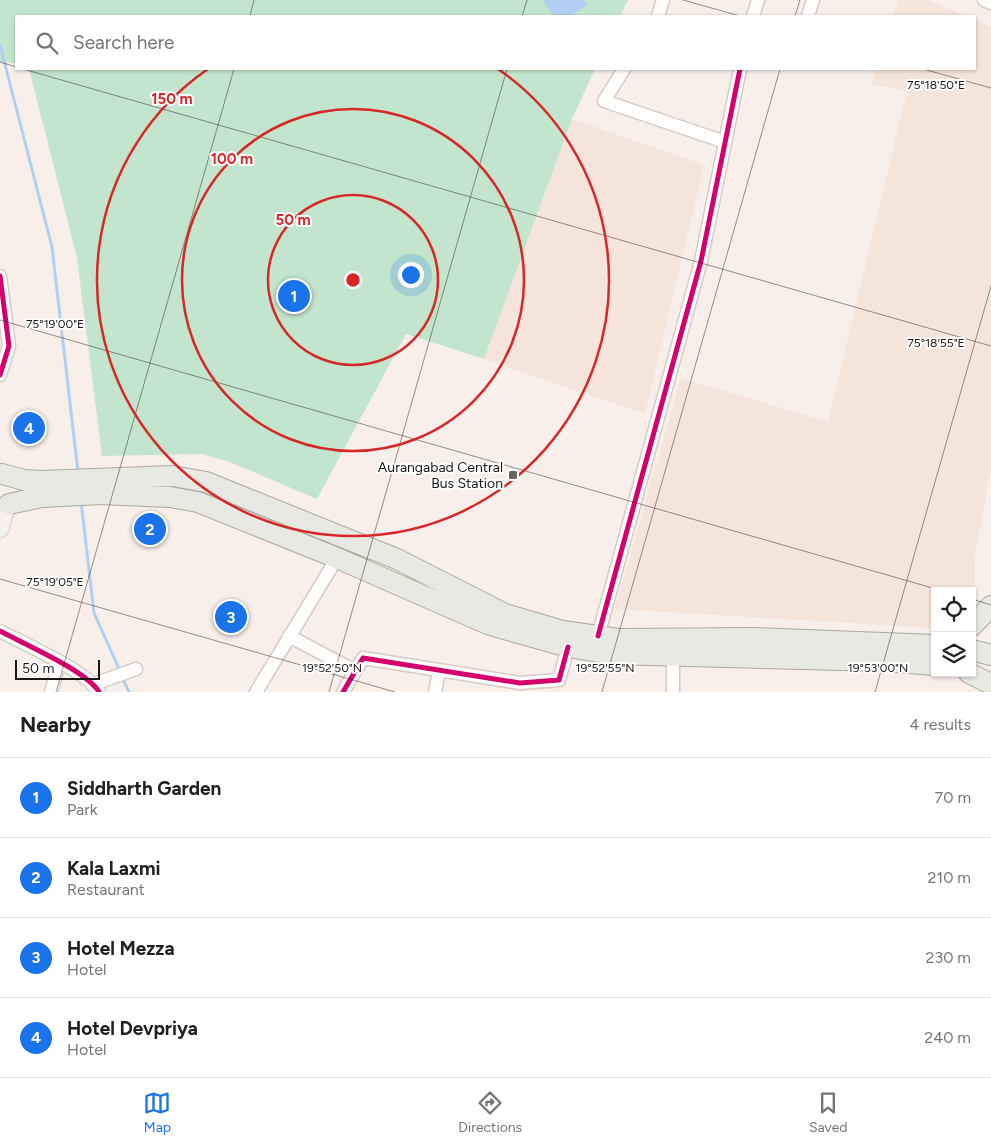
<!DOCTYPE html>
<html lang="en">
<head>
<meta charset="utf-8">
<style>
  :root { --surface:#fff; --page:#f6f6f6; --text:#202124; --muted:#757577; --line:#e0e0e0; --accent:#1a73e8 }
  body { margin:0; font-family:Figtree,sans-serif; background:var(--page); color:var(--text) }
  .controls { position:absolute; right:15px; bottom:15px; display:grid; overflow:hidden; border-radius:0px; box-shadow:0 1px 4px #0004 }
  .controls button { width:45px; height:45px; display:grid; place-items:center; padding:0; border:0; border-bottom:1px solid var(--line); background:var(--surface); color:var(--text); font:25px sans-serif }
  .scale { position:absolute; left:15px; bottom:12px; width:85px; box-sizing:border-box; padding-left:5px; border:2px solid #1c1714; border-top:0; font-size:14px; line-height:18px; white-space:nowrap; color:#1c1714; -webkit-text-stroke:4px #fff; paint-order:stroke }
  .you { position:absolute; left:410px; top:274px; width:18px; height:18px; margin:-12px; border:4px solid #fff; border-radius:50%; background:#1a73e8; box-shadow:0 0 0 8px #1a73e833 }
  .badge { display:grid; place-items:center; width:32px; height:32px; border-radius:50%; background:var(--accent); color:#fff; font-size:16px; font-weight:700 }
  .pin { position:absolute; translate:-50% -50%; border:2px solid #fff; box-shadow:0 1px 5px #0006 }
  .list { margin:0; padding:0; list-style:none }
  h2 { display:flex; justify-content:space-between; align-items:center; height:65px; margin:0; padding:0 20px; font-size:21px }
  h2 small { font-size:16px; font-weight:400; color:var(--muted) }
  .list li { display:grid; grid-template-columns:32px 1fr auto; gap:15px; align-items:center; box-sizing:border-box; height:80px; padding:0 20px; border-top:1px solid var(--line) }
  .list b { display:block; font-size:19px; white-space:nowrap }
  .list p { margin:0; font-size:16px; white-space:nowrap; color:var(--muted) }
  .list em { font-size:16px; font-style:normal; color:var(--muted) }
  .icon { flex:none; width:28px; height:28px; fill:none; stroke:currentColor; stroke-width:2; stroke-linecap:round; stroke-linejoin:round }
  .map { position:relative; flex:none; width:991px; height:692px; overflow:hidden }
  .search { position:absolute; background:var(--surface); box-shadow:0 1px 4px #0004; left:15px; right:15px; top:15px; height:55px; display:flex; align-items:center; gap:12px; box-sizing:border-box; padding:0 18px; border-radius:0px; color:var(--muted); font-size:19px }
  .sheet { height:385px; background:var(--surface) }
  nav { display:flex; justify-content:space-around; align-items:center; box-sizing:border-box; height:70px; border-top:1px solid var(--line); background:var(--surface); font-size:14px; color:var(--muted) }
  nav a { display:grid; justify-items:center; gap:2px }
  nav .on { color:var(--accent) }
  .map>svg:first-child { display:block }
  .built { fill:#f5e4da }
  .green { fill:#c4e5cd }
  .water { fill:#b1cff3 }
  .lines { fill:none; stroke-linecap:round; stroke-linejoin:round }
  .stream { stroke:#b1cff3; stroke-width:3 }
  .street-casing { stroke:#d3ccc8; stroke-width:15 }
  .secondary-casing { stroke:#d3ccc8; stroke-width:20 }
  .primary-casing { stroke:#a9a99d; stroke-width:22 }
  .street { stroke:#fefdfc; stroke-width:12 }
  .secondary { stroke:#f3f2f0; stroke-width:18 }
  .primary { stroke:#e9e9e3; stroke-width:20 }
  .cycleway-casing { stroke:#fff; stroke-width:8 }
  .cycleway { stroke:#d6006c; stroke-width:5 }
  .ticks { fill:none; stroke:#1c1714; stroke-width:1; stroke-opacity:0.45 }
  .ring { fill:none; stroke:#d62828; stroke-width:2.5 }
  .poi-dot { fill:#69635f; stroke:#fff; stroke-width:2 }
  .labels { text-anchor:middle; stroke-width:4; stroke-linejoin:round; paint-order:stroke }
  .poi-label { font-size:14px; fill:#1c1714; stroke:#fff; text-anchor:end }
  .ticks-label { font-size:12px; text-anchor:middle; fill:#1c1714; stroke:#fff; stroke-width:4; stroke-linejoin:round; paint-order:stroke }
  .centre { fill:#d62828; stroke:#fff; stroke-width:2.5 }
  .ring-label { font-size:15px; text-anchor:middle; font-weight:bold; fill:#d62828; stroke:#fff; stroke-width:4; stroke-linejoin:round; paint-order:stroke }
</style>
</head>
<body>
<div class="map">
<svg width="991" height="692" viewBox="0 0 991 692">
  <rect width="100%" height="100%" fill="#f8efea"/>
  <path class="built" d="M899,0H928L966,16H893Z
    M975,20L991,27V468L975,555V600L972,605V591H935V628L615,609L681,378L828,422L907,91L871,84L876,69H975Z
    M572,119L704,165L645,414L484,359Z"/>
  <path class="green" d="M0,0H628L620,16H16V63L0,62Z
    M29,69H595L572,119L484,359L406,334L317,499L230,462L202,454L102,456L77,258Z"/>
  <path class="water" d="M542,0H584L587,4L571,16H554Z"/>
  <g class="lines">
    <path class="stream" d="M0,45L52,247L78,472
      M81,501L94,613L120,671
      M122,677L129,692"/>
    <g class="street-casing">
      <path id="street" d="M984,0L991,3
        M658,16L663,0
        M753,16L758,0
        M808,16L813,0
        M624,69L604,101L725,142
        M0,276L9,346L0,375
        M0,631C24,644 87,671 99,692
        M289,636L355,671
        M598,636L701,261L740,69
        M94,684L136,669
        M51,692L59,663
        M256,692L337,558
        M343,692L363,658L520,683L559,680L568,647
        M435,692L439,671
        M673,692V657"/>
    </g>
    <g class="secondary-casing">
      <path id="secondary" d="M0,528L5,507"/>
    </g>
    <g class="primary-casing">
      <path id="primary" d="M2,474L24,480L41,481L173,476L206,482L397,559L505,614L563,631L619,639L754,638L935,645
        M9,504L42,497L101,494L170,497L198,502L337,558L490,625L568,647L611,654L882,661L935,665
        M972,626L991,606
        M972,650L991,655
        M969,673L989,683"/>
    </g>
    <use href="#street" class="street"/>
    <use href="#secondary" class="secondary"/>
    <use href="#primary" class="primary"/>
    <g class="cycleway-casing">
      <path id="cycleway" d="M0,276L9,346L0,375
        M0,631C24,644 87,671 99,692
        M598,636L701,261L740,69
        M343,692L363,658L520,683L559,680L568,647"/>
    </g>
    <use href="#cycleway" class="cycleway"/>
  </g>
  <path class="ticks" d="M683,0L740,16M250,16L254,0M522,16L527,0M795,16L800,0M0,62L16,67M23,69L991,346M923,69L991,88M0,320L943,591M0,579L395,692M972,599L991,605M56,692L234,69M329,692L507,69M602,692L780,69M875,692L991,286"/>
  <g class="ring">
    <circle cx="353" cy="280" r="85"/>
    <circle cx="353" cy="280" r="171"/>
    <path d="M498 69A256 256 0 1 1 208 69"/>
  </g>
  <rect class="poi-dot" x="508" y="470" width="10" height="10" rx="2.5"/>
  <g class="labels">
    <g class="poi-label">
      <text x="503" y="472">Aurangabad Central<tspan x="503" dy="16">Bus Station</tspan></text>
    </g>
  </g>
  <g class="ticks-label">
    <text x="936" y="89">75°18'50"E</text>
    <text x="55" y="328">75°19'00"E</text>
    <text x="936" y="347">75°18'55"E</text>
    <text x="55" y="586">75°19'05"E</text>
    <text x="332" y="672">19°52'50"N</text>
    <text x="605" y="672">19°52'55"N</text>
    <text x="878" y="672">19°53'00"N</text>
  </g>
  <circle cx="353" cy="280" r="8" class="centre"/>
  <g class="ring-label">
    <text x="172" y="104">150 m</text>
    <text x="232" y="164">100 m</text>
    <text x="293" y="225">50 m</text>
  </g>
</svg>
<div class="controls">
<button><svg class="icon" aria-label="locate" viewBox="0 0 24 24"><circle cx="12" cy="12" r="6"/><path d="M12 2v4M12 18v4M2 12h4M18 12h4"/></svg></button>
<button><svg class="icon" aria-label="layers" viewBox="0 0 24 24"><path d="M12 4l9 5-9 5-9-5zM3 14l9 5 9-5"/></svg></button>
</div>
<div class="scale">50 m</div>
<div class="you"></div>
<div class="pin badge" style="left:294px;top:296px">1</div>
<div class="pin badge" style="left:150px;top:529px">2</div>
<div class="pin badge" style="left:231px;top:617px">3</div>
<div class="pin badge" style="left:29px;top:428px">4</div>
<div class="search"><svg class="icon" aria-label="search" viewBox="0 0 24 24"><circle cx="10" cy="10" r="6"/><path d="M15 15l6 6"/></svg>Search here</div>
</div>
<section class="sheet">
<h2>Nearby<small>4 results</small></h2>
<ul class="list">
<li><span class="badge">1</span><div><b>Siddharth Garden</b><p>Park</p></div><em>70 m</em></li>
<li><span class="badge">2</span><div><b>Kala Laxmi</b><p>Restaurant</p></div><em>210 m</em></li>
<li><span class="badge">3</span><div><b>Hotel Mezza</b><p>Hotel</p></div><em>230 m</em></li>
<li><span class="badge">4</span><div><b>Hotel Devpriya</b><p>Hotel</p></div><em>240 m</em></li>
</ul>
</section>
<nav>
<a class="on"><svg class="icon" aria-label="map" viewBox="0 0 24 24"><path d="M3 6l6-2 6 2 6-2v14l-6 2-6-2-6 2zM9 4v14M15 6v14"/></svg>Map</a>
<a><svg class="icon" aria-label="directions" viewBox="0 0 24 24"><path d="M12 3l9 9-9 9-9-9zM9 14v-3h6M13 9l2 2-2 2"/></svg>Directions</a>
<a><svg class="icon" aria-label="saved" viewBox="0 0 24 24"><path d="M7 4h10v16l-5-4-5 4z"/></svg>Saved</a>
</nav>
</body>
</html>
